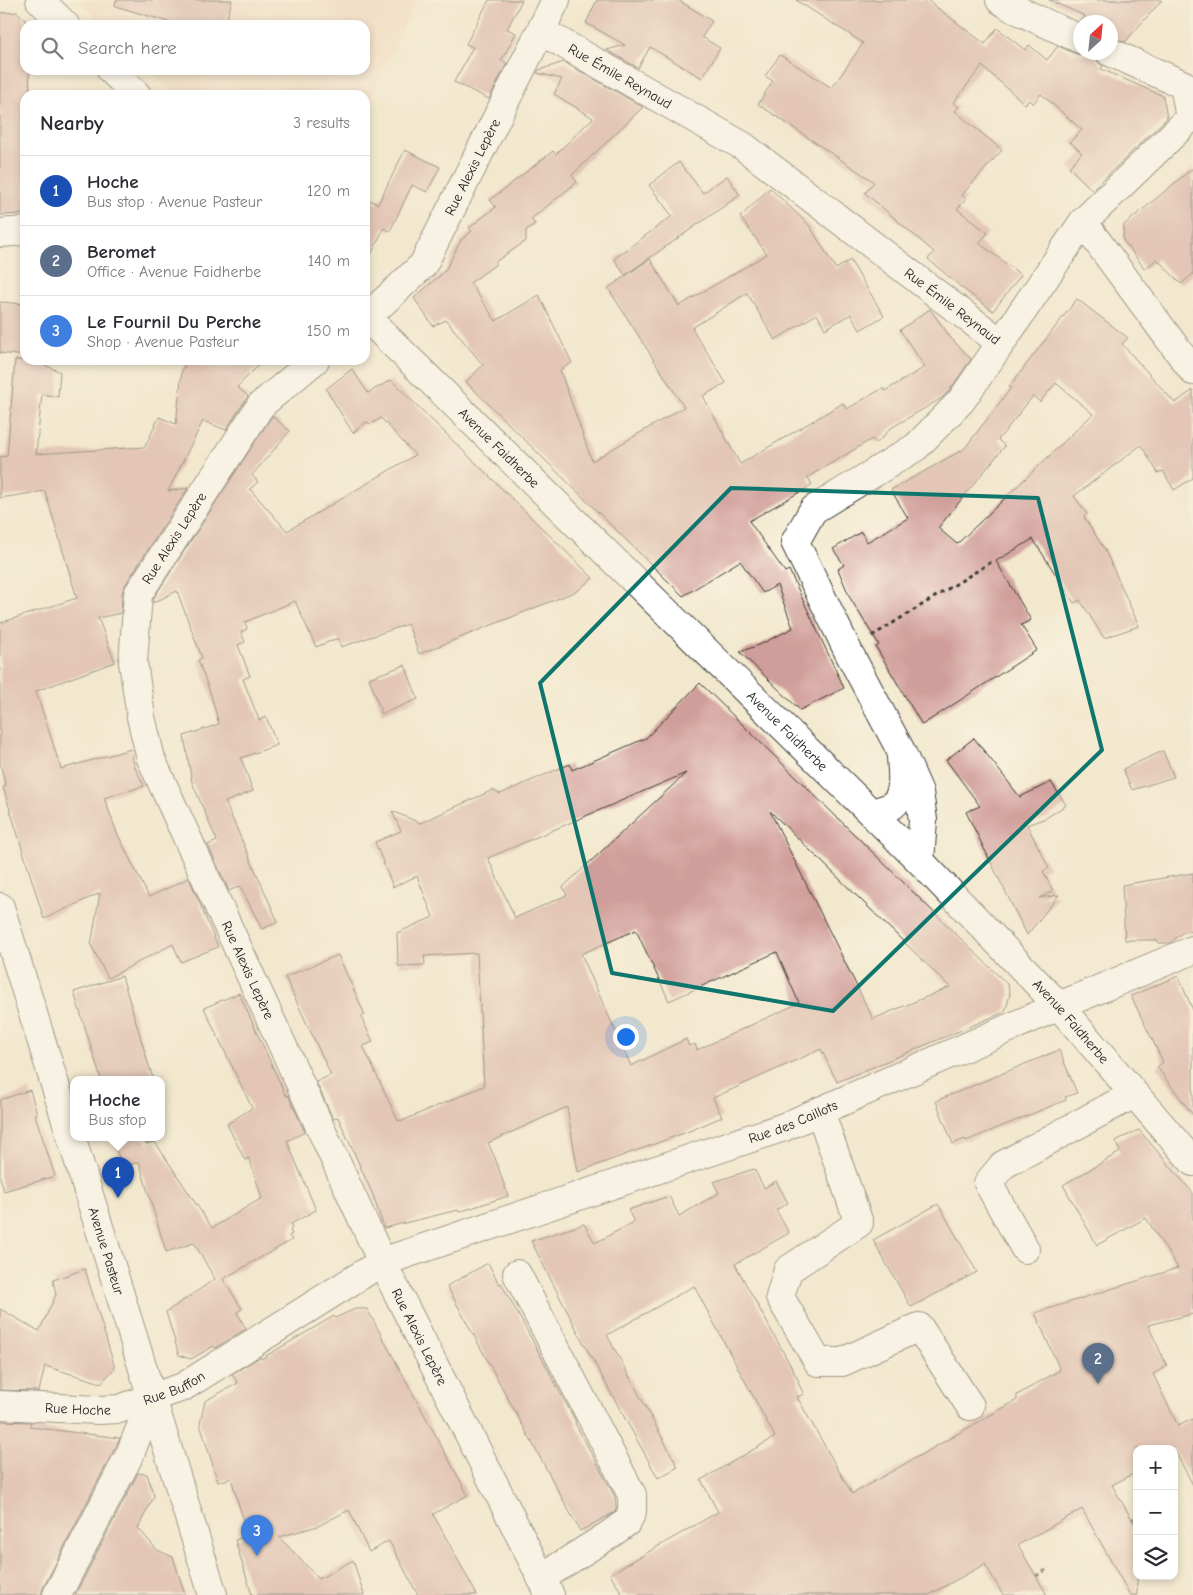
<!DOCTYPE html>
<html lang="en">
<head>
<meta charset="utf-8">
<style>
  :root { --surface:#fff; --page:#f7f7f7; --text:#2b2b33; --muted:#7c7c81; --line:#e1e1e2; --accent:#7c3aed }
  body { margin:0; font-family:"Comic Neue",sans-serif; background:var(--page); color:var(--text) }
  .controls { position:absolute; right:15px; bottom:15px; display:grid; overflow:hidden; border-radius:10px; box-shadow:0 2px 8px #0003 }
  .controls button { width:45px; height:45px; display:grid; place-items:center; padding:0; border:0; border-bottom:1px solid var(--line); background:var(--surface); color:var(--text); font:25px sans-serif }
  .compass { position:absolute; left:1073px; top:15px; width:45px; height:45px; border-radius:50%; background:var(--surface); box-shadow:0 2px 8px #0003; rotate:27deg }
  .you { position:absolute; left:625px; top:1036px; width:18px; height:18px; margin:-12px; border:4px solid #fff; border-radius:50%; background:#1a73e8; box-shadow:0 0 0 8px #1a73e833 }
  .badge { display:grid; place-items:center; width:32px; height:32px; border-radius:50%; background:var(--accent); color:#fff; font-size:16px; font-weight:700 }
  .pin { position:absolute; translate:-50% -41px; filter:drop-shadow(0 1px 2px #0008) }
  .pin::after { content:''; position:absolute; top:26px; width:18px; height:15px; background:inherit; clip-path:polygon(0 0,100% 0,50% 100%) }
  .popup { position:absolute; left:70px; top:1076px; width:95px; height:65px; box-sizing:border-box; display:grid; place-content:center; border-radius:10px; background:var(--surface); filter:drop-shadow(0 1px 4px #0005); font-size:16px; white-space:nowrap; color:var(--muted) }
  .popup b { font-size:19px; color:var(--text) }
  .popup::after { content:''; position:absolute; left:50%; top:100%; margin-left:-10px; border:10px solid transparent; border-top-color:var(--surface) }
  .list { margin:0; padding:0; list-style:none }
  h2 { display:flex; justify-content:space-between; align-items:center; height:65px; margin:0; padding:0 20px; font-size:21px }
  h2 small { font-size:16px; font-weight:400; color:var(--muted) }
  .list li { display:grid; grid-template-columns:32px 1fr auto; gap:15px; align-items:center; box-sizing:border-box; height:70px; padding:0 20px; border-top:1px solid var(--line) }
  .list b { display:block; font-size:19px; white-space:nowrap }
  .list p { margin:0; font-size:16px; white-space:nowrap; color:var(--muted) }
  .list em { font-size:16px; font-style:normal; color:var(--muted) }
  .icon { flex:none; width:28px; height:28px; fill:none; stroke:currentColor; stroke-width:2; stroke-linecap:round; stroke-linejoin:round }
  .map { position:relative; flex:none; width:1193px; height:1595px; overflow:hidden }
  .search { position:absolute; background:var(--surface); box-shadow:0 2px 8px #0003; left:20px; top:20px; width:350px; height:55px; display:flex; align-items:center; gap:12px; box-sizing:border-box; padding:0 18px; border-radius:15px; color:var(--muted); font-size:19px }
  .panel { position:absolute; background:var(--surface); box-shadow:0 2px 8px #0003; left:20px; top:90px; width:350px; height:275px; border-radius:15px }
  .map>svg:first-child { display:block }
  .built { fill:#f2d4be }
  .building { fill:#d09e9a; fill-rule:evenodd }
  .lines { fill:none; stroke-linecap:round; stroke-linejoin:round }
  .minor-casing { stroke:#3c3b37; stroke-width:30 }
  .path { stroke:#3c3b37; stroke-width:3; stroke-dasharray:4 4; stroke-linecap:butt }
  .minor { stroke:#fff; stroke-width:28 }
  .marked { fill:none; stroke:#0f766e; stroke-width:4; stroke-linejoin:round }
  .labels { text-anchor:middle; stroke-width:4; stroke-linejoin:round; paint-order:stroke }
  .street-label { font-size:14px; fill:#1c1c1c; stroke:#fcf5e5 }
</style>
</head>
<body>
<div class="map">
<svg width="1193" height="1595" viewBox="0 0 1193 1595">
  <rect width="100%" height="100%" fill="#fcf5e5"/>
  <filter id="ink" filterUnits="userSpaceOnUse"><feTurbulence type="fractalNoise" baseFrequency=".02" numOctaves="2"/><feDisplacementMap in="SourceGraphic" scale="10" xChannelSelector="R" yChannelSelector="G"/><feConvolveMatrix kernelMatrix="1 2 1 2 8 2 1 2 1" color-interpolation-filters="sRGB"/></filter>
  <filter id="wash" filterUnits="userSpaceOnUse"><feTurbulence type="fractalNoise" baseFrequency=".0096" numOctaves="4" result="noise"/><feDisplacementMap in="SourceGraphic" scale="20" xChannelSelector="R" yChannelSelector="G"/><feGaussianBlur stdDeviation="1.12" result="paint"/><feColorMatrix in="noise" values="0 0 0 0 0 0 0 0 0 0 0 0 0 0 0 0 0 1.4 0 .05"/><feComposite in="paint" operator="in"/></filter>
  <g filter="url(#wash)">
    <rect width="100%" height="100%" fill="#f2e8ce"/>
    <path class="built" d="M78,0H417L365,109V95H175L150,70H365V25H104Z"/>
    <g id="blocks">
      <path class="building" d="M116,0H232L225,25H179L115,6Z
        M489,0H522L507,29L516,33L501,61L507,63L489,99L454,82L473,47L466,44Z
        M597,0H678L712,21L702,37L720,48L702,78L650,47L638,68L607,50L625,45L586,23Z
        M796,0H927L985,44L997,28L1025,50L1029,45L1047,60L1058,46L1074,53L1081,55L1095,52L1097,61L1103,66L1101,69L1163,96L1167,118L1092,190L1069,167L1082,153L1070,142L1082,130L1041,94L1033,104L1029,100L1025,104L982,66L953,103L959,107L955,111L1002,150L962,195L966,199L957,209L988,233L979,243L1021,275L993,311L961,287L928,259L934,252L865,193L874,182L758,104L773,81L765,76L780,55L832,88L863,43Z
        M1049,0H1162L1125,42L1110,37V22H1080L1085,16Z
        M17,12L25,19V70H29L30,95H25V214L0,215V13Z
        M564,62L643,107L572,175L577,182L531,219L535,224L526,230V241L495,262L496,264L470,283L496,321L539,295L572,363L560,370L592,461L684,407L608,288L650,259L679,306L767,254L740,217L770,188L809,225L836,269L850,260L884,316L860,330L851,314L825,329L817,314L775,340L747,293L692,328L726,383L703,396L740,464L843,403L847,409L883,388L885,391L925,367L900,330L930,309L950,337L971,359L949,391L942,398L891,428L877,443L872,439L808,477L812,485L749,521L785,572L789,570L844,688L800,710L740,652L759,645L793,628L777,585L763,593L740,561L683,596L466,382L483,365L446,320L433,326L414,298L445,271L461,240L472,231L469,228L496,207L490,200L553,151L556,154L593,118L554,94L562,79L537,73L539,70Z
        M405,150L440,167L427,192L412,185L390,231L384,228L365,267V198L378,204Z
        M679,162L703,193L727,176L740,195L625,275L614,259L672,216L649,185Z
        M1193,168V274L1181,284L1157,259L1145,269L1123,240L1124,225Z
        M1077,299L1128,338L1122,344L1175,403L1193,390V478L1174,490L1163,471L1158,473L1141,445L1074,496L1087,514L1084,517L1105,550L1139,626L1104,638L1080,600L1074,603L1033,539L996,561L1031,620L1021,625L1037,650L922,725L876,647L879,645L850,598L838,569L844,565L833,549L861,532L867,542L908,518L891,490L964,449L1011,388L1009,387ZM1056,383L1093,414L957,544L938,528L1005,446L998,440L1033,396L1040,402Z
        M0,302L25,304V356L0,353Z
        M15,360H34L60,372L58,397L42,394L36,454L145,447L159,417L176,424L182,370L187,360H264L237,387L248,396L226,430L203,421L168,491L188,488L125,585L122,593L121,613L98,618L115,662L36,691L61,769L131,749L134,765L144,786L104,798L117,833L149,897L189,878L218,947L181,962L173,944L108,978L91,945L100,893L44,919L3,787L6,786L0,764V623L77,598L45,491L0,498V457L7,456Z
        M352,369L368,393L391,380L593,578L577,591L419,654L408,624L341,647L338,638L316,647L295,601L245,622L247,629L241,632L245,642L238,645L250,676L243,679L259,720L266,717L277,745L241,758L253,791L225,802L278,922L262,929L240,886L229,891L208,845L217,841L192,782L184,736L219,724L210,692L198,660L202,658L177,591L153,603V599L272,416L290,431L252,475L258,482L250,489L287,531L415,455L381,418L371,424L366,422L353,433L326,389Z
        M405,665L418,699L382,714L369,678Z
        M700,683L1008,985L1010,994L1006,1009L1002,1013L837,1082L821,1049L713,1098L722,1117L687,1132L578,1172L567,1107L488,1143L495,1158L508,1196L459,1212L458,1210L384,1228L373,1195L338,1117L333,1119L316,1082L331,1075L285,977L338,955L365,1015L361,1017L373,1042L363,1046L398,1121L401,1120L402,1121L484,1086L477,953L424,956L425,965L398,966L397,933L433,917L417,876L393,887L375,842L401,831L392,811L420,823L493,790L500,794L570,764L572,770L646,738ZM686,773L563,887L567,895L515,918L488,858ZM770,811L950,987L873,1019ZM636,930L669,1001L777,952L799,1003L697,1050L695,1044L689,1046L686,1039L631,1066L581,954Z
        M974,738L1020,797L1051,782L1066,805L1046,818L1027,825L1049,868L1043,871L1053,891L1039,898L1059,895L1027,935L966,812L980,806L946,760Z
        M1163,751L1174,777L1132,790L1123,769Z
        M1193,873V931L1183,932L1170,943H1159L1157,940H1125L1122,885Z
        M122,976L153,1079H101L74,992Z
        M1178,976L1193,1010V1115L1157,1067L1163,1062L1131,996Z
        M239,993L286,1096L288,1095L305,1132L287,1141L316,1210L291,1224L292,1228L290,1230L292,1234L289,1236L292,1240L223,1279L242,1309L237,1312L246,1329L215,1348L214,1346L191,1359L179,1355L166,1312L215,1279L194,1243L166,1252L139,1162L122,1167L112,1137H144L146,1144L155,1142L212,1228L262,1198L249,1158L245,1160L227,1124L252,1108L204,1008Z
        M1059,1050L1077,1093L1065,1097L1066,1100L966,1141L965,1139L953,1144L936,1101Z
        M30,1090L37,1114L35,1115L55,1176L4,1191L0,1177V1100Z
        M1139,1130L1193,1193V1314L1148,1325L1167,1366L1153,1374L1178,1426L1193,1419V1485L1174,1449H1137V1472L1112,1485L1137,1528V1595H1130L1082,1509L1018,1545L1047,1595H1003L985,1564L929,1595H623L610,1574L718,1512L701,1480L775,1437L694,1286L607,1335L678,1467L658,1478L584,1344L531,1241L584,1224L595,1243L634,1222L628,1210L669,1196L679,1216L719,1193L713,1182L754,1169L764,1188L776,1181L788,1203L776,1210L789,1233L735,1264L799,1381L798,1383L804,1394L797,1397L852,1494L1017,1400V1395L1060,1370L1035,1313L1178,1268L1146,1218L1097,1245L1063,1185L1120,1152L1115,1141Z
        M938,1204L977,1272L911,1307L873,1240Z
        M488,1263L499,1284L501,1283L530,1336L576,1422L575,1423L615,1497L616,1508L615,1512L580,1531L447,1286Z
        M85,1269L115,1368L101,1383L45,1366L39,1391L0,1390V1309L39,1331L56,1295L53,1280Z
        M355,1309H367L468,1495L433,1514L477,1595H418L389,1541L369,1552L349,1510L318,1526L279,1537L319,1579L353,1560L364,1595H252L235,1540L248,1536L231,1478L218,1482L200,1424L205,1401L238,1383L232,1374L260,1357L261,1359L334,1316L335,1318Z
        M0,1421L31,1422L30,1427L120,1438L43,1588L41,1595H0Z
        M138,1473L147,1474L154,1496L138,1528L157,1550L173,1557L185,1595H75Z"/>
    </g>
  </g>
  <g filter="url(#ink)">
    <use href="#blocks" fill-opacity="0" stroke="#3c3b37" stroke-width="1"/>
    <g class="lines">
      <g class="minor-casing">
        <g id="minor">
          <path d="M40,0L65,25"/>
          <path d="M1000,0L1013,8L1080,39"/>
          <path id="s1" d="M541,31L743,146L1001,343L961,401L916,447L813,510L795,542L848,651L901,751L919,792L923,820L920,861"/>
          <path d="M111,70L137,95"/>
          <path d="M1083,222L1193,371"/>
          <path d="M0,233L25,231"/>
          <path id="s2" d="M365,316L920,861L1059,1006L1193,1162"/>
          <path id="s3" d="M365,319L423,265L556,0"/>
          <path d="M1001,343L1083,222L1190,118L1184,85L1110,52"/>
          <path id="s4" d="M315,360L261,405L138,594L133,662L141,717L151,759L382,1262L550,1595"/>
          <path d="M872,813C877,811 883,810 888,808C907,799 902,774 901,757"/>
          <path id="s5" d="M0,907L213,1595"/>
          <path d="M820,1111L859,1223L788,1270L780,1297L818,1362H842L919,1327L970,1406"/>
          <path d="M1025,1249L988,1183L1003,1165L1134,1094"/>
          <path d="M517,1274L632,1495V1512L627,1522L609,1535L541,1578"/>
          <path id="s6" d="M0,1405L98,1410L119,1409L183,1387L382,1262L784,1127L1059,1006L1193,950"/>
          <path d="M57,1595L130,1454L152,1398"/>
        </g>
      </g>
      <path class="path" d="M872,636L993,561
        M1132,1520L1137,1517
        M1036,1576L1046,1570"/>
      <use href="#minor" class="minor"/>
    </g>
  </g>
  <path d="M0 0H1193V1595H0ZM731,488L1038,498L1102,750L833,1011L612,973L540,683Z" fill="#f2e8ce" fill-opacity=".55" fill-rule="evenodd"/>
  <path class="marked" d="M731,488L1038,498L1102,750L833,1011L612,973L540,683Z"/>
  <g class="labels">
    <g class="street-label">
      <text dy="5" stroke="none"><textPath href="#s1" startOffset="91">Rue Émile Reynaud</textPath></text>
      <text dy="5" stroke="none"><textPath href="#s3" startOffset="189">Rue Alexis Lepère</textPath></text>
      <text dy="5" stroke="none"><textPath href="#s1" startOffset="496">Rue Émile Reynaud</textPath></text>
      <text dy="5" stroke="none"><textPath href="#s2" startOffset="188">Avenue Faidherbe</textPath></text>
      <text transform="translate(174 538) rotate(-57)" y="5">Rue Alexis Lepère</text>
      <text dy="5" stroke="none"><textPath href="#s2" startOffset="592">Avenue Faidherbe</textPath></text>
      <text dy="5" stroke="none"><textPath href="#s4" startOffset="695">Rue Alexis Lepère</textPath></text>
      <text dy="5" stroke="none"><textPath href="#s2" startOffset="998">Avenue Faidherbe</textPath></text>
      <text dy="5" stroke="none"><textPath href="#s6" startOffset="856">Rue des Caillots</textPath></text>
      <text dy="5" stroke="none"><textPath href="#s5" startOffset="360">Avenue Pasteur</textPath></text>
      <text dy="5" stroke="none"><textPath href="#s4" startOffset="1100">Rue Alexis Lepère</textPath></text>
      <text dy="5" stroke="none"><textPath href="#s6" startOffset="178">Rue Buffon</textPath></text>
      <text dy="5" stroke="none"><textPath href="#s6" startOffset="78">Rue Hoche</textPath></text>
    </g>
  </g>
</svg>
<div class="controls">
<button>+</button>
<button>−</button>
<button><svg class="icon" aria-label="layers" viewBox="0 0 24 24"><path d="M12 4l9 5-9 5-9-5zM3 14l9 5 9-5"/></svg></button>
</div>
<svg class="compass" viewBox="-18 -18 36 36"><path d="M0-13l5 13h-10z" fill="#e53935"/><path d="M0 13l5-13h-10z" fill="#7c7c81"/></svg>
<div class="you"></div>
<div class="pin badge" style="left:118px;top:1198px;background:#1a4fb4">1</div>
<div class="popup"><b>Hoche</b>Bus stop</div>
<div class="pin badge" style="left:1098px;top:1384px;background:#5c6f8a">2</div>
<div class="pin badge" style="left:257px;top:1556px;background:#3f7fe0">3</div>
<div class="search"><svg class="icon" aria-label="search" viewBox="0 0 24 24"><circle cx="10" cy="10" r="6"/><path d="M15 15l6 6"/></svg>Search here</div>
<section class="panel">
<h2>Nearby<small>3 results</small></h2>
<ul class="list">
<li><span class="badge" style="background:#1a4fb4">1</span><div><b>Hoche</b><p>Bus stop · Avenue Pasteur</p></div><em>120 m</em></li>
<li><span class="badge" style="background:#5c6f8a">2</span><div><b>Beromet</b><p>Office · Avenue Faidherbe</p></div><em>140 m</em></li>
<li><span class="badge" style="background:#3f7fe0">3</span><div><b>Le Fournil Du Perche</b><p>Shop · Avenue Pasteur</p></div><em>150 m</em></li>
</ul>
</section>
</div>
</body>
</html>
